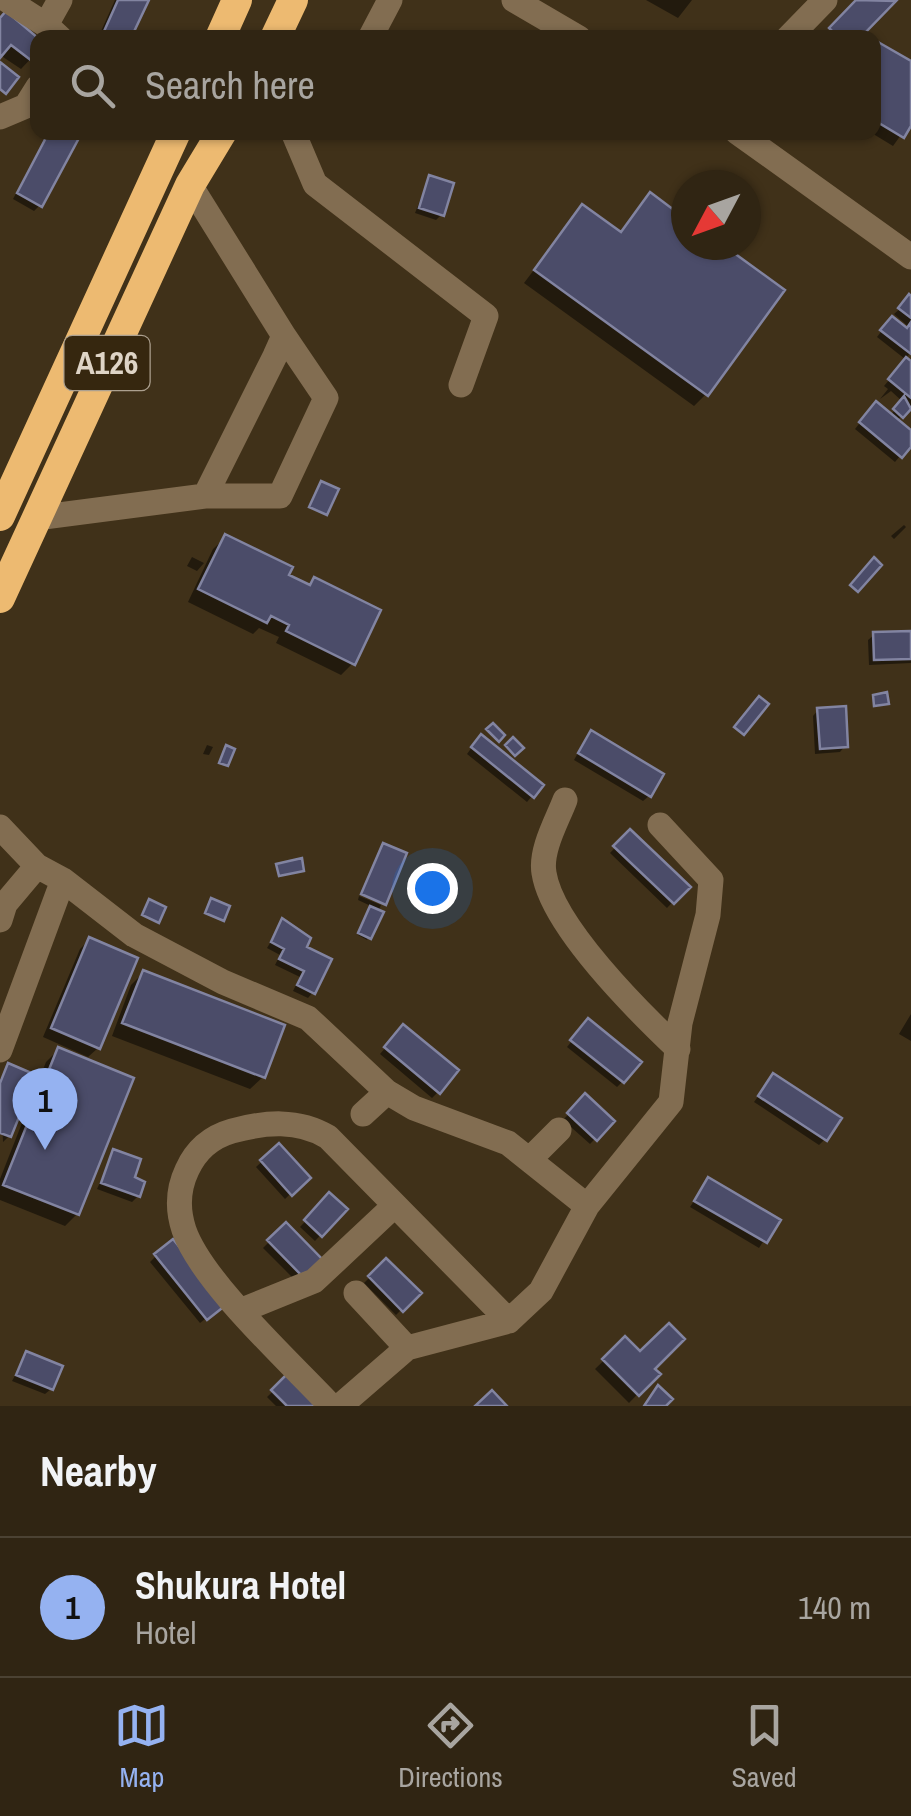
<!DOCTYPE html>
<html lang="en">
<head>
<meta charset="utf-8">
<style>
  :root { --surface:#302513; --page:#382d1c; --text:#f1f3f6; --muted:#a8a5a0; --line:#4b4233; --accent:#95b2f1 }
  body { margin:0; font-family:"Archivo Narrow",sans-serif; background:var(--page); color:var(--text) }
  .compass { position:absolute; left:671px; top:170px; width:90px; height:90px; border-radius:50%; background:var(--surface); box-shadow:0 2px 8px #0004; rotate:229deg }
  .you { position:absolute; left:432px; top:888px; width:35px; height:35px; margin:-25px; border:8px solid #fff; border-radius:50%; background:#1a73e8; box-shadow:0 0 0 15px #1a73e833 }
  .badge { display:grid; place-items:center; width:65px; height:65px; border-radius:50%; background:var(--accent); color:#111; font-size:32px; font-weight:700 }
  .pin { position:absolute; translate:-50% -82px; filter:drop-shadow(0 2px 5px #0008) }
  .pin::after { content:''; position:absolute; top:52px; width:35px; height:30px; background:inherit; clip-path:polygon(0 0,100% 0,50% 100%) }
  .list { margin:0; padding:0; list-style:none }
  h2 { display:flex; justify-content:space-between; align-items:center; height:130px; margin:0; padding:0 40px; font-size:42px }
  h2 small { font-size:32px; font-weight:400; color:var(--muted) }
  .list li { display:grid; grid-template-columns:65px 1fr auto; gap:30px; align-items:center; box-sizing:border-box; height:140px; padding:0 40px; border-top:2px solid var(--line) }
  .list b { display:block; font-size:38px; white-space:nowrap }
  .list p { margin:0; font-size:32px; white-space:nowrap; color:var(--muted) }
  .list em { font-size:32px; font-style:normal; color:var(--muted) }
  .icon { flex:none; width:55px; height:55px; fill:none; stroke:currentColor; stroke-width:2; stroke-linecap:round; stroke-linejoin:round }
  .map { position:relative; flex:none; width:911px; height:1406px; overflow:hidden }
  .search { position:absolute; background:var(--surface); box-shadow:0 2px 8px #0004; left:30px; right:30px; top:30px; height:110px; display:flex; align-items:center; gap:25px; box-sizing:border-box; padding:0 35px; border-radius:20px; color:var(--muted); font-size:38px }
  .sheet { height:270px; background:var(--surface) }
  nav { display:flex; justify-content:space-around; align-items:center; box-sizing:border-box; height:140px; border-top:2px solid var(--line); background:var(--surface); font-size:28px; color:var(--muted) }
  nav a { display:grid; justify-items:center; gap:5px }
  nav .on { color:var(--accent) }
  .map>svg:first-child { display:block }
  .shadow { fill:#0007 }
  .building { fill:#4b4c69; stroke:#8284a1; stroke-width:2.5 }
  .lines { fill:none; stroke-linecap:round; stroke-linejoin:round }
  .minor { stroke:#826d51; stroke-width:25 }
  .highway { stroke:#edba71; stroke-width:30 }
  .labels { text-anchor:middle; stroke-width:8; stroke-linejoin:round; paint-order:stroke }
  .shield { fill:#36270f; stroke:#aca08f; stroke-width:2.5 }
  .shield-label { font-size:32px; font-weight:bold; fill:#ded4c6 }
</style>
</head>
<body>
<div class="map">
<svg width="911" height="1406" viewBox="0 0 911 1406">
  <rect width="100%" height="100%" fill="#403119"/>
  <path class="shadow" d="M115,0H146L128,38H98Z
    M646,0H692L678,18Z
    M860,0L893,1L857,38H828Z
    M0,21L38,51L21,69L0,55Z
    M878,45L911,64V121L893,146L870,132L874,50Z
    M49,132L40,205L34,211L13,199Z
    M429,178L442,214L436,220L415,213Z
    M650,196L686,222V245H718L706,394L694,406L524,283L582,207L619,234Z
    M911,299V352L905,359L877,337L886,325L906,331L909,327L894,314Z
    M911,364V408L896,421L911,433V443L895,462L855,429L870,410L890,416L902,401L891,391L880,399L888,389L884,386L901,366Z
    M904,525L906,527L894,539L891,536Z
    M226,537L286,576L353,663L341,675L276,643L279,637L259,628L253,634L188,602L213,549Z
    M192,557L204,563L197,571L187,566Z
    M911,633V663L869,665L868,640L874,635Z
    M818,710L845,746L840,752L815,754L813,716Z
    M586,739L661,775L649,796L643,801L574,760Z
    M475,743L532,796L527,802L467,754Z
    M207,745L213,747L209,755L203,754Z
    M630,832L687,887L667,908L610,853Z
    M359,896L381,905L367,940L358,935L373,907L358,900Z
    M283,922L304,948L313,992L308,998L293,991L300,977L275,965L280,955L267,948Z
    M89,940L98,1048L88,1057L43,1037L80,949Z
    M143,973L263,1077L250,1089L112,1036L131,985Z
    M911,1014V1041L899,1034Z
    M583,1027L622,1082L617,1087L567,1047Z
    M398,1033L438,1092L432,1098L380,1054Z
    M58,1050L77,1214L65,1226L0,1200V1179L46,1062Z
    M9,1066V1136L3,1142L0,1079Z
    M773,1076L825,1139L819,1145L754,1102Z
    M585,1097L612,1121L590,1144L563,1120Z
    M279,1146L307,1178L285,1199L256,1167Z
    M114,1152L138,1196L132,1202L97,1189Z
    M708,1180L777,1220L759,1248L690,1207Z
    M330,1195L345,1209L315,1241L300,1227Z
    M286,1225L321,1261L298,1283L263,1248Z
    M156,1256L217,1310L200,1323L150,1262Z
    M386,1261L418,1293L396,1315L364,1283Z
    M625,1340L657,1374L629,1403L595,1369Z
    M27,1354L51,1389L45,1394L12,1381Z
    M289,1376L319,1406H276L267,1397Z"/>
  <path class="building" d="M118,0H149L131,38H101Z
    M856,0L896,1L860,38H839L829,28Z
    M6,11L38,38V55L32,61L11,45L0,58V18Z
    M878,42L911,61V126L904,138L874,120V49Z
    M0,62L19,77L6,94L0,89Z
    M49,132H69L79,138L42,207L17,193Z
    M429,175L454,183L444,216L419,208Z
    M650,192L686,219V245H723L785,290L708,396L534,270L582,204L621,232Z
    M909,294L911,296V318L898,308Z
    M892,316L907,328L911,322V354L880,330Z
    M906,357L911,361V398L888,379Z
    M904,396L911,409L903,418L893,409Z
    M876,401L911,430V447L902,458L859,422Z
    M321,481L339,489L327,515L309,507Z
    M225,534L293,567L289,575L310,585L314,577L381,610L355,665L286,631L289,625L271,616L267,623L198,589Z
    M874,557L882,565L858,592L850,585Z
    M911,631V659L874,660L873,632Z
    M887,692L889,704L874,706L873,695Z
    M759,696L769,704L744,735L734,727Z
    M846,706L848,747L820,749L817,708Z
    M493,723L505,735L499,742L486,729Z
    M591,730L664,774L651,797L578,753Z
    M481,734L544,785L534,798L471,747Z
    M513,737L524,748L515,756L505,745Z
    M226,745L235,749L228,766L219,763Z
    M630,829L691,887L674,904L613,846Z
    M383,843L407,853L386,905L361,894Z
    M302,858L304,871L279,876L276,864Z
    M211,898L230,906L224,921L205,913Z
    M149,899L166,907L159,923L142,915Z
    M370,906L384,912L371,939L358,933Z
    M282,918L311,938L307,947L332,959L315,994L297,985L304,971L279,959L284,949L271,942Z
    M89,937L138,958L100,1049L51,1028Z
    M143,970L285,1025L265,1078L122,1023Z
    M588,1018L642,1062L624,1083L570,1040Z
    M403,1024L459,1070L440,1094L384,1047Z
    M58,1047L134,1078L79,1215L3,1185Z
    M8,1063L36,1075L11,1137L0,1133V1083Z
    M773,1073L842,1118L827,1141L758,1096Z
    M585,1093L615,1121L597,1141L567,1113Z
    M279,1143L311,1178L292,1196L260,1160Z
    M113,1149L141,1159L135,1177L145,1182L140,1197L101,1183Z
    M708,1177L781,1220L767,1243L694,1201Z
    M329,1192L348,1209L322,1237L304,1220Z
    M286,1222L324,1261L305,1279L267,1240Z
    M173,1239L226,1305L207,1320L154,1254Z
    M386,1258L422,1293L403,1312L368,1276Z
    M669,1323L685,1339L655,1369L661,1374L639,1396L602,1359L625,1336L640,1351Z
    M26,1351L63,1366L53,1390L16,1375Z
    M289,1372L322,1406H287L271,1390Z
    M658,1385L673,1399L666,1406H644Z
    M492,1390L507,1406H475Z"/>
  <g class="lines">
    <path class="minor" d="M7,0L46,25
      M514,0L579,38
      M60,38L46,25L60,0
      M370,38L390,0
      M788,38L825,0
      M0,117L26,106L38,87
      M293,132L315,184L486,316L461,385
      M737,132L911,257
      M205,496H280L326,398L284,336
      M36,518L205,496L275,356L284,336L190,185
      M565,800C557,821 540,850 544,873C552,926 639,1012 678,1049
      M0,827L37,866L63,880L134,935L223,982L308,1018L387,1092L414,1108L508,1143L587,1206
      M0,920L5,904L37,866
      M0,1050L63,880
      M363,1114L387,1092
      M530,1159L559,1130
      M356,1293L407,1348
      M242,1310L314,1281L394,1206
      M331,1406C291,1363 202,1282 184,1230C177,1209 178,1189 187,1170C196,1150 211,1137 232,1131C265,1122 298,1119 328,1137L509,1321
      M340,1406L407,1348L509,1321L541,1291L587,1206L671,1102L680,1023L708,915L711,880L660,825"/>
    <path class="highway" d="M220,38L237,0
      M275,38L293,0
      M0,516L176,132
      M0,598L190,185L222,132"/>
  </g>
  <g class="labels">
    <rect class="shield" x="64.5" y="336" width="85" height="54" rx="8"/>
    <g class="shield-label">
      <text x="107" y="374">A126</text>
    </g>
  </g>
</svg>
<svg class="compass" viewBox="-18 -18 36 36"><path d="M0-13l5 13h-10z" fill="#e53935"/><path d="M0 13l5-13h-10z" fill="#a8a5a0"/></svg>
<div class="you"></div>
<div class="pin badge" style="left:45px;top:1150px">1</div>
<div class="search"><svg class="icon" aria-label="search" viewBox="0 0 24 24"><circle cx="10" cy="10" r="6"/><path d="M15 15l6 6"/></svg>Search here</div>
</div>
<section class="sheet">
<h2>Nearby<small></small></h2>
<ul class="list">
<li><span class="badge">1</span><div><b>Shukura Hotel</b><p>Hotel</p></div><em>140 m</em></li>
</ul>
</section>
<nav>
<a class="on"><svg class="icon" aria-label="map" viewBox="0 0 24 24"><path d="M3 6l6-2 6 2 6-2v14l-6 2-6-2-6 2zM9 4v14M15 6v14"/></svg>Map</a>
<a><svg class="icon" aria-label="directions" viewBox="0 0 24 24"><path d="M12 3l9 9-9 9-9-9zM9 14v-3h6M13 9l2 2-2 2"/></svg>Directions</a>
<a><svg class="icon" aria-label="saved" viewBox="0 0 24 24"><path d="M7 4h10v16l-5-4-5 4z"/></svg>Saved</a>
</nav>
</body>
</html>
